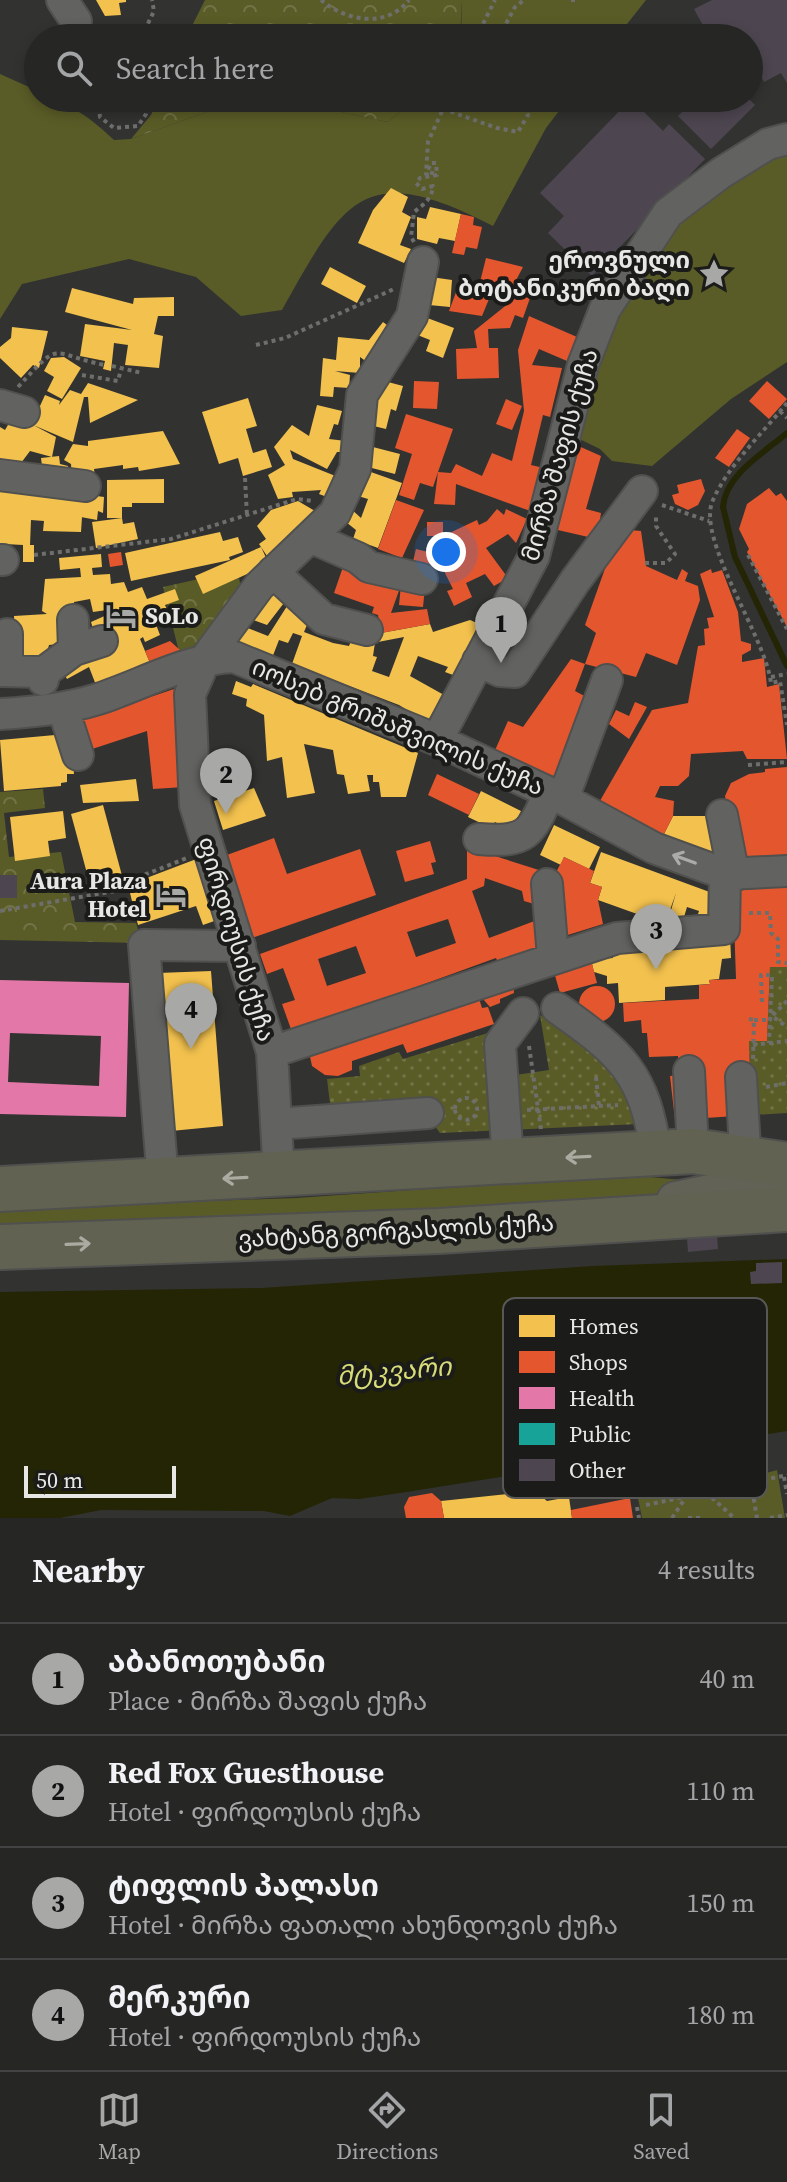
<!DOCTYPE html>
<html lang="en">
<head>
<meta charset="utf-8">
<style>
  :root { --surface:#262625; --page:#2e2e2d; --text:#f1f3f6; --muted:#a4a5a7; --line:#424342; --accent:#a8a8a6 }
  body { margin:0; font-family:"Source Serif 4","Noto Sans Georgian",serif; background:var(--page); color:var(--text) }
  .scale { position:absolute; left:24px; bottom:20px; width:152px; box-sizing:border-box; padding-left:8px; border:4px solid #e7e7e5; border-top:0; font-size:22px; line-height:28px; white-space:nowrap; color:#e7e7e5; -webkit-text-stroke:6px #1b1b19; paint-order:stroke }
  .you { position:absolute; left:446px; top:552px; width:28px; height:28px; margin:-20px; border:6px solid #fff; border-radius:50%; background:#1a73e8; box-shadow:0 0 0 12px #1a73e833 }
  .badge { display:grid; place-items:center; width:52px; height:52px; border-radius:50%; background:var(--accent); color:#111; font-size:26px; font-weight:700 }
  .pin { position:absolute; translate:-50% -66px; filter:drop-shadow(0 2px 4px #0008) }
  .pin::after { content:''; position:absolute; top:42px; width:28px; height:24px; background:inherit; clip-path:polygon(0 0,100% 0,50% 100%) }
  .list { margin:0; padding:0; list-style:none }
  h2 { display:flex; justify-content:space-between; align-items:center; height:104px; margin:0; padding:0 32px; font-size:34px }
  h2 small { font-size:26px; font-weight:400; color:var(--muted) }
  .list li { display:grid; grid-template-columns:52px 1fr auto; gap:24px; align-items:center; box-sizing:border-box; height:112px; padding:0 32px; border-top:2px solid var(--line) }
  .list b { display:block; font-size:30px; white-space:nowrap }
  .list p { margin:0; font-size:26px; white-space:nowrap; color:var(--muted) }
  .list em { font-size:26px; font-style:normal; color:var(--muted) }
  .icon { flex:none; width:44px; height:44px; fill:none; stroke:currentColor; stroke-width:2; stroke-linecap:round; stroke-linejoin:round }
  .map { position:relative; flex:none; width:787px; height:1518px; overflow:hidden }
  .search { position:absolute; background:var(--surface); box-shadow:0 4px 12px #0003; left:24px; right:24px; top:24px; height:88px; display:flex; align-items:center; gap:20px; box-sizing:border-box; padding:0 28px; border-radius:44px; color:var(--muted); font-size:30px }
  .sheet { height:552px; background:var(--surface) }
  nav { display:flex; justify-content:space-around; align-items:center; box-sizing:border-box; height:112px; border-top:2px solid var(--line); background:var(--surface); font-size:22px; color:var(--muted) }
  nav a { display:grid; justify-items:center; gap:4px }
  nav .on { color:var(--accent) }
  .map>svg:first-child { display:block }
  .green { fill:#5a5c27 }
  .forest { fill:url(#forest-crowns) }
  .park { fill:url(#park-dots) }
  .water { fill:#242504 }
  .homes { fill:#f2c14e }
  .shops { fill:#e4572e; fill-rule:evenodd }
  .health { fill:#e377a8; fill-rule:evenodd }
  .public { fill:#17a398 }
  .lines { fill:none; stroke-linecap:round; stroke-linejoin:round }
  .stream { stroke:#242504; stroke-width:6 }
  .building { fill:#4d4650 }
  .minor-casing { stroke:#50504e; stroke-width:34 }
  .major-casing { stroke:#50504e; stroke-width:42 }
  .highway-casing { stroke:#50504e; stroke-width:48 }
  .path { stroke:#6e6e6c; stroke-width:4; stroke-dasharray:4 4; stroke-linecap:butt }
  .minor { stroke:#626361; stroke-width:30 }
  .major { stroke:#626257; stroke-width:38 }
  .highway { stroke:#616251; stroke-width:44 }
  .oneway { stroke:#abacaa }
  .oneway2 { stroke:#ababa2 }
  .labels { text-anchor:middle; stroke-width:8; stroke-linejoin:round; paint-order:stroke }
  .poi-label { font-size:24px; font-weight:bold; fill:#e7e7e5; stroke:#1b1b19; text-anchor:end }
  .street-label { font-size:24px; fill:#e7e7e5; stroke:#1b1b19 }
  .water-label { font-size:26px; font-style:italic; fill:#d8dc78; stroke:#1b1b19 }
  .key { fill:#1b1b19; stroke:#585856; stroke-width:2 }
  .key-label { font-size:22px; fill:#e7e7e5 }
</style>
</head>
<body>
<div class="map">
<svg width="787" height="1518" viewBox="0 0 787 1518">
  <defs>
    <pattern id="forest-crowns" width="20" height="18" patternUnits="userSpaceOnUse" patternTransform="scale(2)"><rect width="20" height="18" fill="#5a5c27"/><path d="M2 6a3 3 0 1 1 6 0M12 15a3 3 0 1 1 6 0" fill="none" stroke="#727346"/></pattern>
    <pattern id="park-dots" width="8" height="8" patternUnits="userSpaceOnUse" patternTransform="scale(2)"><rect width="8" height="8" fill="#5a5c27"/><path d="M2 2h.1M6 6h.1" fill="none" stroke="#727346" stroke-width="1.8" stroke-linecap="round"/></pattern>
  </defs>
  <rect width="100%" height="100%" fill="#323231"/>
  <path class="green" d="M462,0H646L616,38H461Z
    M0,74L38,91V98C66,98 94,121 114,140L131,139L246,98H275L388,122L416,98H569L546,128L493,226C365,160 345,197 282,310L241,316L196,277L129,259L22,284L0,319Z
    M787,149V362L731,399L652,466L612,461L600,449L565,432L614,312L688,208Z
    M629,1175L682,1180L672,1197L312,1217L0,1224V1208L296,1198Z
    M777,1470L785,1518H642L638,1498L656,1495L669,1479C691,1477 706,1482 726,1482C742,1482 762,1474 777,1470Z"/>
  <path class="forest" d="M205,0H462L460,38H186Z
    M159,98H246L131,139L151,115Z
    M275,98H416L388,122Z
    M239,578L242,594L202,647L180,656L163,587L199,579L203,592Z
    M43,789L45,808L4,813L9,857L61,852L75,922L136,923L142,943L0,940V792Z"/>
  <path class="park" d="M770,967H787V1113L751,1115L749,1041H767Z
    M540,1015L580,1040L630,1088L639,1124L440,1133L434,1125L332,1120L327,1079L360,1076L359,1066L399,1052L403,1059L501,1029L509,1076L549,1070Z"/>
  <path class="water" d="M787,1259V1431L400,1493L359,1499L332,1498L290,1516L264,1511L101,1510L60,1518H0V1292L261,1288L593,1266Z"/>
  <path class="homes" d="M96,0H126V2L119,3L121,15L105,16Z
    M391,188L408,197L402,212L411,217L400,245L411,249L404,263L358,243L373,210Z
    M430,207L461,214L455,241L439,238L437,244L417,239V217L426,219Z
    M330,267L366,286L357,303L321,284Z
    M431,277L452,280L450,307L429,305Z
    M72,288L133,304L134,298L174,297V316H158L154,334L163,336L159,368L125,365L128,345L114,343L111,371L103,369L105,361L80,356L85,324L132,330L65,312Z
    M422,316L454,328L443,358L426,351L430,340L415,334Z
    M383,322L399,334L371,365L360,357V373L335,371L350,375L349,388L334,387L333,397L320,396L323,358L336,360L338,337L369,340Z
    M12,327L48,331L39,368L33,365L21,378L0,358V347L11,338Z
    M64,357L81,368L62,399L47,391L54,377L44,371L51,358Z
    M373,378L403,386L396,411L391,409L386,429L361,423Z
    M88,383L138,400L90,423L88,397H84L73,442L33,425L56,437L52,457L30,451L21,463L0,473V427L5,430L15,413L34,404L40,406L45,395L60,401L59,405L70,390L81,394Z
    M248,398L257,426L246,429L253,453L266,449L272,467L243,476L238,458L219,464L202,412Z
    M317,405L342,411L338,425L334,424L329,439L346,441L344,452H337L327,469L290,450L293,459L348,481L327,497L319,494L321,490L292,492L293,497L278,499L268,475L285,465L274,447L292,425L309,436Z
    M163,431L180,464L139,471L138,467L123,469V465L94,469L95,477L72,479L71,464L64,460L73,444L88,446V441Z
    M369,446L400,454L395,474L364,466Z
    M59,456L60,464L68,466L67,471L43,474L41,458Z
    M368,471L402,483L378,548L353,539L356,530L341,518L350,508L361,518L368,499L358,496Z
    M164,479V503H132V507H122V518H107V480Z
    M0,482L104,497L103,513L98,511L97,520L54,512L82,517L81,532L43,531L44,521L31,520L30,545H34V562H23V545L5,544L4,557H0Z
    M298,501L315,511L308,517L312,524L267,556L259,544L266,539L257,526L271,510Z
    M122,518L123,524L134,522L138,539L96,548L92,522Z
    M220,532L223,541L238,537L243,552L229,557L230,560L131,581L125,553Z
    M261,547L269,564L203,594L195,576Z
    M101,554L102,567L92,568L93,575L110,574L111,584L124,582L128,592L142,587L147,599L175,589L179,600L165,605L170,616L155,622L160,635L145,642L143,637L140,639L150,663L96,685L89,667L67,679L60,666L116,649L112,639L94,632L91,622L109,614L107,610L93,612L90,599L74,602L68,643L49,645L45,660L16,662L14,616L47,614L42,611L45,579L81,577L80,568L60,570L59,558Z
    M272,585L287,599L267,625L248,618Z
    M289,603L309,620L304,632L333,643L349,646L354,633L376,636L373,656L377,657L372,671L389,677L404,637L378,642L381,633L430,624L433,632L470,620L484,626L461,678L445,672L448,667L418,656L410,676L444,695L427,722L399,705L292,664L302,636L293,633L288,643L279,640L272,658L231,642L245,627L268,636Z
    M236,681L251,687L253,684L418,753L406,797H381L379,782H373V775H367L370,791L348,794L344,775L337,774L333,750L304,744L315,793L287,798L282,757L267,761L264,715L246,706L247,699L232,694Z
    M66,734L72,746L74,774H67V782L61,783V786L4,791L0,740Z
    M136,779L139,801L83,803L80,785Z
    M254,788L266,816L223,830L214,801Z
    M481,791L521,811L511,830L495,822L491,828L468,817Z
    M103,805L124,883L92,892L71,814Z
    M63,811L66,838L48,841L50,856L15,861L10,817Z
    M673,816H716L720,854L714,859L663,836Z
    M554,825L600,847L589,869L564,857L561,865L540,855Z
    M601,852L715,894L716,915L696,920L699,911L687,907L684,917H669L676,893L665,924L598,900L602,887L590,883Z
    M199,858L220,919L203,925L196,906L138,925L128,885Z
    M730,936L731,958L722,959L719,979L709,980L710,984L665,987V1000L619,1003L618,983L607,984V976L594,972L591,960L613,958L612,953Z
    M211,971L223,1126L171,1131L158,973Z
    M535,1491L547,1501L569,1497L572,1518H444L441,1501Z"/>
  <path class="shops" d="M461,214L474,217L473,225L482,227L477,249L466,247L464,255L452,253Z
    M486,258L523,267L512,288L480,282Z
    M458,287L489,299L482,316L449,311Z
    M512,292L530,298L523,318L515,315L510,328L488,329L489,348H498L499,378L457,379L456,349L477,348L474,331L509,303Z
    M529,316L577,337L567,361L539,349L532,365L562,368L550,417L543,415L531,465L548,469L533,512L456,484L455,505L434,504L438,472L433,487L420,483L414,500L399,495L412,454L395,448L406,414L453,429L438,472L451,473L456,464L482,476L492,453L512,461L524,411L518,350Z
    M414,381L439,382L437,409L413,408Z
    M767,381L787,399L769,419L749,401Z
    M506,399L522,406L512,430L496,424Z
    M737,429L750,438L729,467L715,458Z
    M574,444L601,456L586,509L601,513L597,539L549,528Z
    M701,479L705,491L698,505L688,510L675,504L672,495L679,493L677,485Z
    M769,488L776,496L781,493L787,501V627L747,552L749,549L739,529L747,504Z
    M396,500L424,510L402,558L378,549Z
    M497,509L504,515L506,509L527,519L516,543L508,534L486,548L508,578L494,586L485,574L466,583L472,597L454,606L447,591L453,589L443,569L455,563L443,536H427V522H443V536L477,520L479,525L487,521Z
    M619,529L641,531L646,566L677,580L682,569L688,573L685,581L698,586L700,600L677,665L646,653L636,677L585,664L575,691L590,699L552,784L492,757L508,721L523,727L571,659L585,664L596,633L585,625Z
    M416,549L440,555L438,562L422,569L412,566Z
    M121,552L123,565L110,567L108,554Z
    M344,564L401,585L391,613L427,609L430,624L381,633L378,615L372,613L374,607L334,593Z
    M711,569L712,573L722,570L738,612L741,641L751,644V650L742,655V662L764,658L767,687L779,684L787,759H747L743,751L691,754L689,776L678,786H660L655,797L674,801L673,816L663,836L597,806L652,710L688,703L698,646L705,645L704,629L709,628L707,618L714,617L700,574Z
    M401,585L425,587L423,607L399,605Z
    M170,641L180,650L150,663L145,651Z
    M177,688L184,787L153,789L147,731L80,753L70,724Z
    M635,702L647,707L629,739L609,724L616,710L629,716Z
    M226,760L229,777L205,782L202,764Z
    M787,767V861L738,868L725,796L731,783L749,774L765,772V769Z
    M437,774L479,794L469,815L428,795Z
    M274,838L287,874L360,849L376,895L252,938L224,856Z
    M430,841L436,862L431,863L434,874L405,882L396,851Z
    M467,847L545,872L534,904L524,901L522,891L485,878L484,886L472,891L489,938L545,917L549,949L499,965L496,958L292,1032L282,1004L295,1000L283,968L267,974L260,954L467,879ZM448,919L456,943L416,957L407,932ZM356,946L366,973L327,986L318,959Z
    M564,857L594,871L590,883L602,887L598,900L603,924L555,939L551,882Z
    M787,886V967H770L767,1041H749L751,1115L675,1120L670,1076L680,1075L678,1056L649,1057L647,1033H642L641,1020L624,1022L623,1003L699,999V985L710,984L709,980L736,979L733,891Z
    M591,960L597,983L560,993L552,965Z
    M513,979L514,993L500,999V1003L490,1007L483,999V990Z
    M579 1004a18 18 0 1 1 36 0a18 18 0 1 1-36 0Z
    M476,989L482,1008L488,1007L494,1024L407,1053L403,1044L352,1061V1070L338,1076L325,1075L312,1066L309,1052Z
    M432,1493L441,1501L444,1518H406L404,1507L409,1497Z
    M630,1498L633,1518H572L571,1510Z"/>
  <path class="health" d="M0,980L129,983L126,1117L0,1114ZM10,1033L101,1036L99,1086L8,1082Z"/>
  <path class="public" d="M102,98H133L134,107L104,108Z"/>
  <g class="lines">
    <path class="stream" d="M787,433C765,452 725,475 723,507L735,557L787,666"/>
  </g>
  <path class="building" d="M712,0H787V83L781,73L764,82L749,56V38H710L694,9Z
    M696,98H748L755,105L711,149L678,116Z
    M631,99L663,131L669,124L705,159L592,276L548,233L564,216L540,193Z
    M0,875H17V898H0Z
    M717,1235L718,1249L688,1252L687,1238Z
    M782,1262V1283L751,1284L750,1272L756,1271V1263Z"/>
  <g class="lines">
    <g class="minor-casing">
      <path id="minor" d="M62,0L76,21
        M0,405L24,412
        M0,475L85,486
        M310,537L358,558L369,567L422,579
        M0,560H3
        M273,572L324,619L367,630
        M73,620L74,650
        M7,634V669
        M478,661L500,671L515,672L575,581L642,491
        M0,671L44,672L43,680
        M44,672L74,650L102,641
        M63,708L78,755
        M0,714C33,712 66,709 98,699C144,684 185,659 234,657L437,740L563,799L654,848L725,874L787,871
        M437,740L534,556L583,365L605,309L668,213L721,173L768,144L787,139
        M563,799L607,680
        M722,815L734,876
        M479,839C527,843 531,834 549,793
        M547,884L553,957
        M557,1008C621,1053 645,1073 656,1154
        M272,1052L617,938L724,929L725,874
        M689,1071L693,1151
        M741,1077L745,1150
        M276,1124L428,1113
        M508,1161L500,1044L523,1013
        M279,1176L272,1052L195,805L190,694L206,658L259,586L335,513L355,469L362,395L412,316L423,262
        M163,1181L144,945L240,946"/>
    </g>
    <g class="major-casing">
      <path id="major" d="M676,1201L787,1178"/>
    </g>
    <g class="highway-casing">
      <path id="highway" d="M0,1189L693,1151L787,1165
        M0,1247L439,1231L787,1209"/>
    </g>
    <path class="path" d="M321,0C346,21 386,29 409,0
      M571,0H576
      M141,38L154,11L152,0
      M476,38L495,0
      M504,38L502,31L515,7L524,0
      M98,98L100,117L114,128L138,126L146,114L148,98
      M443,109L497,128L518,132L528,115L522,98
      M414,242L411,237L414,212C423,205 432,199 433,186L422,189L416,183L420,178L437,175L436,163H431L429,168L433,170L431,176L426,174L428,142L448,98
      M256,345L285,338L394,289
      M112,366L142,373
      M82,375L118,381L121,369
      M18,387C62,339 48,353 104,365
      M787,403C763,433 729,464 713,500C695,538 765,635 771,683L780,681L787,725
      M780,411L787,418
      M245,478L247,516
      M662,505L709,521
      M34,555L171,539L297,499L312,501
      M748,555L787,629
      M645,563H666L675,554L656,526V514
      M771,677L787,674
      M748,765L787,762
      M0,911L121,890L129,881L187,858
      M749,913H770L771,933L778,939V962L787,963
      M787,1001L772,1016L787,1027
      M762,1002L761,975H772L769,1043
      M749,1019L754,1020L753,1059
      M754,1020H771
      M753,1045L787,1041
      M529,1046L541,1129
      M596,1077L599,1106
      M766,1087L787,1083
      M455 1109a11 11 0 1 1 22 0a11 11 0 1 1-22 0Z
      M527,1110L618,1105
      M784,1477L787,1494
      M751,1483L757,1518
      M706,1492L734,1518
      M646,1505L787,1475
      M637,1507L639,1518
      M672,1518L686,1497
      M688,1518H703
      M770,1518L787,1515"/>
    <use href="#minor" class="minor"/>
    <use href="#major" class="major"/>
    <use href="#highway" class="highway"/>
  </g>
  <defs><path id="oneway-shaft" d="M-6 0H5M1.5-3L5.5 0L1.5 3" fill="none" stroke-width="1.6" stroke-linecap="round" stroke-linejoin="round" transform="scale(2)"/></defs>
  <use class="oneway" href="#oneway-shaft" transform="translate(684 859) rotate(-160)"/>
  <g class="oneway2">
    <use href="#oneway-shaft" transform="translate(578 1157) rotate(177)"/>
    <use href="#oneway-shaft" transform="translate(235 1178) rotate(177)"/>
    <use href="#oneway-shaft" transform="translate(78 1244) rotate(-2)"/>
  </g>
  <defs>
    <g id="sight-bare" transform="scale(2.4)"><path d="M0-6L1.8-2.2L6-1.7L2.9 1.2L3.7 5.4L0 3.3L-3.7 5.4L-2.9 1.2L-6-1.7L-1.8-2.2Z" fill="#a8a8a6" stroke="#1b1b19" stroke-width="2.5" paint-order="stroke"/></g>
    <g id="hotel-bare" transform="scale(2.4)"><path d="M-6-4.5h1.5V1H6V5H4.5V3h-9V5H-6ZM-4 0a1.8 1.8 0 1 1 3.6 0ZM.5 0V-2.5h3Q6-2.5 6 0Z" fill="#a8a8a6" stroke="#1b1b19" stroke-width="2.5" paint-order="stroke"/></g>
  </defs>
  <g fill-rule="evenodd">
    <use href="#sight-bare" x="714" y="274"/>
    <use href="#hotel-bare" x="121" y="616"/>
    <use href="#hotel-bare" x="171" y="895"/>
  </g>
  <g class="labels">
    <g class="poi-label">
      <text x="690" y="268">ეროვნული<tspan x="690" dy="28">ბოტანიკური ბაღი</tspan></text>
      <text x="145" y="624" text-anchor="start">SoLo</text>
      <text x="147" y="889">Aura Plaza<tspan x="147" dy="28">Hotel</tspan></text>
    </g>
    <g class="street-label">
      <text transform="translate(560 455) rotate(-74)" y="8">მირზა შაფის ქუჩა</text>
      <text transform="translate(398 727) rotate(23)" y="8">იოსებ გრიშაშვილის ქუჩა</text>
      <text transform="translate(236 939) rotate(73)" y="8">ფირდოუსის ქუჩა</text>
      <text transform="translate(396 1231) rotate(-3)" y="8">ვახტანგ გორგასლის ქუჩა</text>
    </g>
    <g class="water-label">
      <text transform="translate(394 1371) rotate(-5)" y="9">მტკვარი</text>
    </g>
  </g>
  <rect x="503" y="1298" width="264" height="200" rx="12" class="key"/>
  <rect x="519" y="1315" width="36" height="22" fill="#f2c14e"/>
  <rect x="519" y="1351" width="36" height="22" fill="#e4572e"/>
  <rect x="519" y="1387" width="36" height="22" fill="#e377a8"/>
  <rect x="519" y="1423" width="36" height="22" fill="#17a398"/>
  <rect x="519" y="1459" width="36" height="22" fill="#4d4650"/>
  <g class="key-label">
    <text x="569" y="1334">Homes</text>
    <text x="569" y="1370">Shops</text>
    <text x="569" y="1406">Health</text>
    <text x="569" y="1442">Public</text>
    <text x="569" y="1478">Other</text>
  </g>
</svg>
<div class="scale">50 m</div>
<div class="you"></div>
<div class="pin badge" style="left:501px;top:663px">1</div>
<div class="pin badge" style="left:226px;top:814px">2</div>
<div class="pin badge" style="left:656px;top:970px">3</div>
<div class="pin badge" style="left:191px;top:1049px">4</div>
<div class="search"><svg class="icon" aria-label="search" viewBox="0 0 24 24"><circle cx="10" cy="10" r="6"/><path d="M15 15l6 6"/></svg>Search here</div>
</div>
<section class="sheet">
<h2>Nearby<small>4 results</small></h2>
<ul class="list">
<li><span class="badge">1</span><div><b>აბანოთუბანი</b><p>Place · მირზა შაფის ქუჩა</p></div><em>40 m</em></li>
<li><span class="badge">2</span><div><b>Red Fox Guesthouse</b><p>Hotel · ფირდოუსის ქუჩა</p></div><em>110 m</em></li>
<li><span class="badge">3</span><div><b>ტიფლის პალასი</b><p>Hotel · მირზა ფათალი ახუნდოვის ქუჩა</p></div><em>150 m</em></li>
<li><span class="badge">4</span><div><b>მერკური</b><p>Hotel · ფირდოუსის ქუჩა</p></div><em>180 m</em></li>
</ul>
</section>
<nav>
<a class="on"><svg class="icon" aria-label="map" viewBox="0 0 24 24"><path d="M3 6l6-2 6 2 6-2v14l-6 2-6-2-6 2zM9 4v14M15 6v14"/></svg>Map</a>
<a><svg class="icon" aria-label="directions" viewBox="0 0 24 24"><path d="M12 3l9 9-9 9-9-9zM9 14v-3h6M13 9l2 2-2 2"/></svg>Directions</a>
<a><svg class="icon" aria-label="saved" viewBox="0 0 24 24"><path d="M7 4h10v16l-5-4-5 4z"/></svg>Saved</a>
</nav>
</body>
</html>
